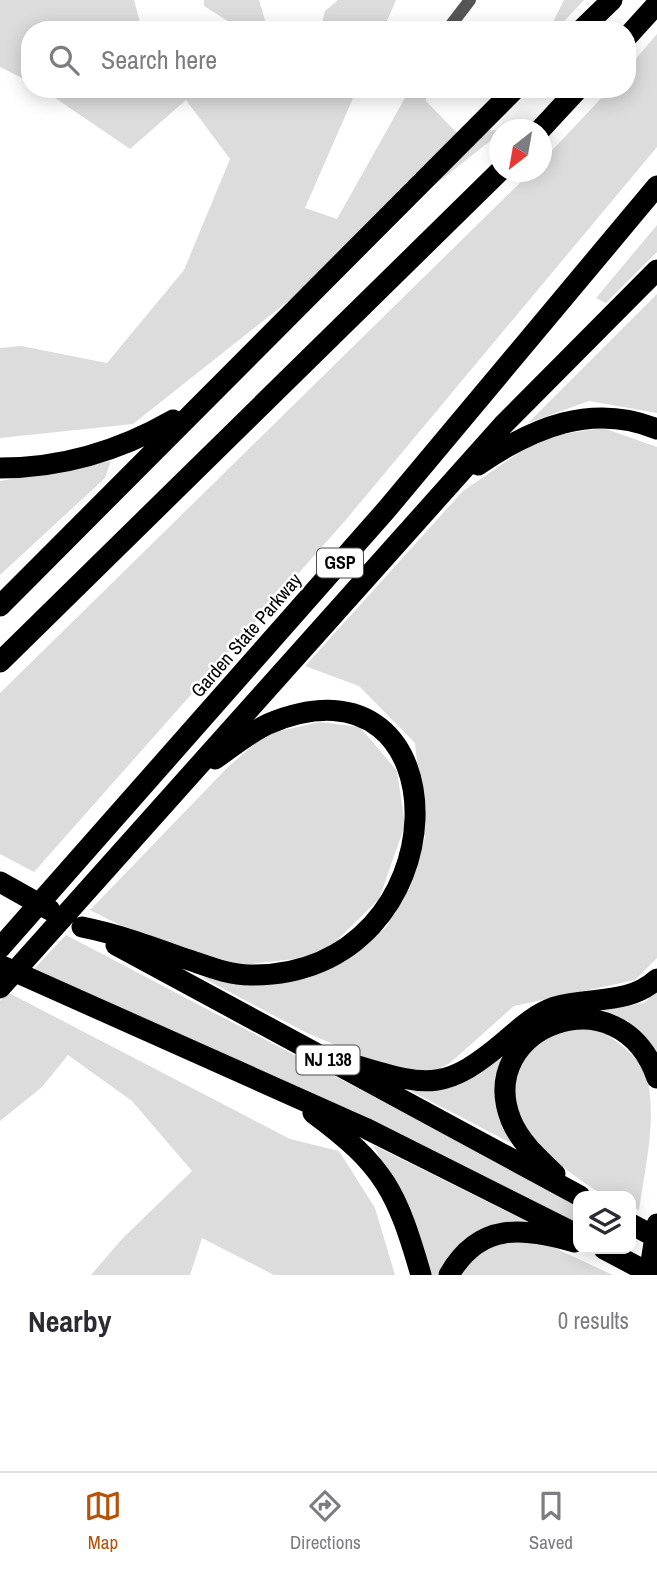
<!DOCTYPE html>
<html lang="en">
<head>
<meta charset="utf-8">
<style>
  :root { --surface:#fff; --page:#f2f2f3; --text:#2b2b33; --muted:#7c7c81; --line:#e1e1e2; --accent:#b45309 }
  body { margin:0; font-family:"Archivo Narrow",sans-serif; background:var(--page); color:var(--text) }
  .controls { position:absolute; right:21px; bottom:21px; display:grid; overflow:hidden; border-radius:14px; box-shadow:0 4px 18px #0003 }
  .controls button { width:63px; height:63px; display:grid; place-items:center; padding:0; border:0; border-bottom:2px solid var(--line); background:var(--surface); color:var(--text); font:35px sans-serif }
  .compass { position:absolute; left:489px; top:119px; width:63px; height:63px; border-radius:50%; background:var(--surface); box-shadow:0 4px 18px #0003; rotate:211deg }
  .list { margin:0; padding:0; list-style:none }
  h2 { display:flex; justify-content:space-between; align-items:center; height:91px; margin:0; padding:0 28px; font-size:30px }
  h2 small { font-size:23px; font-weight:400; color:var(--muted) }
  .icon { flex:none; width:38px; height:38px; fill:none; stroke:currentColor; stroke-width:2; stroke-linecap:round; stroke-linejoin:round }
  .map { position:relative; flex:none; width:657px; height:1275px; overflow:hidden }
  .search { position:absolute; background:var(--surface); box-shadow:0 4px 18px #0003; left:21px; right:21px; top:21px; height:77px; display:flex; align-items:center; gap:18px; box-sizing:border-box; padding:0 24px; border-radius:28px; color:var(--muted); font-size:26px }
  .sheet { height:196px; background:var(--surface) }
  nav { display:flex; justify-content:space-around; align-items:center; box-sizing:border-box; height:98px; border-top:2px solid var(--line); background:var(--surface); font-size:19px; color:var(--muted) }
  nav a { display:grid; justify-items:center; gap:4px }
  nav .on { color:var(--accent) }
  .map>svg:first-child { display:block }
  .green { fill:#dcdcdc }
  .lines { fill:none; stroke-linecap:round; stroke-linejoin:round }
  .street { stroke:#555; stroke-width:12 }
  .highway { stroke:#000; stroke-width:21 }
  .labels { text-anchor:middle; stroke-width:5; stroke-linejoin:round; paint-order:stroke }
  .shield { fill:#fff; stroke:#4c4c4c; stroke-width:2 }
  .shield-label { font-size:18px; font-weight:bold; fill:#000 }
  .street-label { font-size:19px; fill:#000; stroke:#fff }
</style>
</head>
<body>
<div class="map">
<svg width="657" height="1275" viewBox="0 0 657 1275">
  <rect width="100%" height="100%" fill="#fff"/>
  <path class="green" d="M0,0H134L141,26L151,30H30V82L0,67Z
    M204,0H259L268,30H234V25L204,6Z
    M338,0H396L383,30H320L325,11Z
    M564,0H584L556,30H549Z
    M657,34V147L344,522L34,872L0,854V693L531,172H542V161L610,89H627V69Z
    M42,89H357L305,208L337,219L410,89H426V101L456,132L499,130V134L133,424L0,438V348L21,346L107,363L184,270L230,159L186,100L130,149Z
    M657,225V252L606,303L596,298Z
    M657,294V413L589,401L528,423Z
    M603,428L657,447V958L635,980L514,1006L450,1063L418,1080L307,1033L201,977L265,984L309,978L365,947L387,926L415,873L425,837L415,743L359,686L305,666L463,491L542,437Z
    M111,461L105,478L0,575V481Z
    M320,722L360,727L397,771L405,825L379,899L321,956L233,966L165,948L90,910L228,767L266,734Z
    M66,935L578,1204V1228L30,973Z
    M657,991V1056L628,1021L592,1010L644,1003Z
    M7,992L290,1139L339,1151L375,1208L395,1275H274L202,1238L190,1275H91L122,1239L192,1171L132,1101L68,1055L42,1087L0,1121V1001Z
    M597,1028C616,1041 639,1055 647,1078C657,1118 645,1169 639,1210L631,1206V1196C624,1196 616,1198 609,1196C591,1193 522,1136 516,1118C506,1087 527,1039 559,1030C571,1028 585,1029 597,1028Z
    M516,1040L513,1144L403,1087Z
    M373,1145L536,1226L497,1225L443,1275H429L406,1206Z
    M542,1242L613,1275H458C485,1238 499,1243 542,1242Z"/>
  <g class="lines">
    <path class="street" d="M447,30L470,0"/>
    <path class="highway" d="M581,30L612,0
      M627,37L657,4
      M540,130L578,89
      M478,465C532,428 592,402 657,429
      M0,468C63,468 119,451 173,420
      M0,606L515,89
      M0,662L500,171
      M0,882L50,910
      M82,927C117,934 150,946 183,958C205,965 227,975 250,975C466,978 468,639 268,724C249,733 232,747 215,759
      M116,945L580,1196
      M0,948L387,509L657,186
      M0,965L365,1128L578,1235
      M0,988L503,425L657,270
      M358,1066C430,1088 447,1090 506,1040C521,1027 535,1014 555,1007C590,996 627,1006 657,979
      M313,1113C385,1166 397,1192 421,1275
      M555,1174C538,1158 520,1142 511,1120C474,1027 620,970 657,1078
      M631,1224L657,1238
      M604,1249L653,1275
      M449,1275C480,1221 523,1228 575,1242
      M649,1275L657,1224"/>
  </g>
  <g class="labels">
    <g class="shield">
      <rect x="317" y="548.5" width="46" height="29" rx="5"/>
      <rect x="296.5" y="1045.5" width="63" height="29" rx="5"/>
    </g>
    <g class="shield-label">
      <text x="340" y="569">GSP</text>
      <text x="328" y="1066">NJ 138</text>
    </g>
    <g class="street-label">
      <text transform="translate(246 635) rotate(-49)" y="7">Garden State Parkway</text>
    </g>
  </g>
</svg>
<div class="controls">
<button><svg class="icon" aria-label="layers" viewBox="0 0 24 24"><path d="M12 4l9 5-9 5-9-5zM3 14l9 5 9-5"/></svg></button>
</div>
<svg class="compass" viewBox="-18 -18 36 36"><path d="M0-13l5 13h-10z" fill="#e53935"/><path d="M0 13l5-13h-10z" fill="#7c7c81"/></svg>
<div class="search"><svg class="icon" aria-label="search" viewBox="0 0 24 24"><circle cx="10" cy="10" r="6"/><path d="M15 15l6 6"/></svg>Search here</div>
</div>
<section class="sheet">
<h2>Nearby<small>0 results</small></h2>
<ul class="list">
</ul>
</section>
<nav>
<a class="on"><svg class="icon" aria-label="map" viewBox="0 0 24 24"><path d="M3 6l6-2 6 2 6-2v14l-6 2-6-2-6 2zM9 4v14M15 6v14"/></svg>Map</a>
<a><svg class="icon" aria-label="directions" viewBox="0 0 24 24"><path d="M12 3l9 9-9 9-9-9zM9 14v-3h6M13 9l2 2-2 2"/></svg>Directions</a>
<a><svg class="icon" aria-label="saved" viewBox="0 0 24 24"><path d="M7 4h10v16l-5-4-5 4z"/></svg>Saved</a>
</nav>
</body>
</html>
